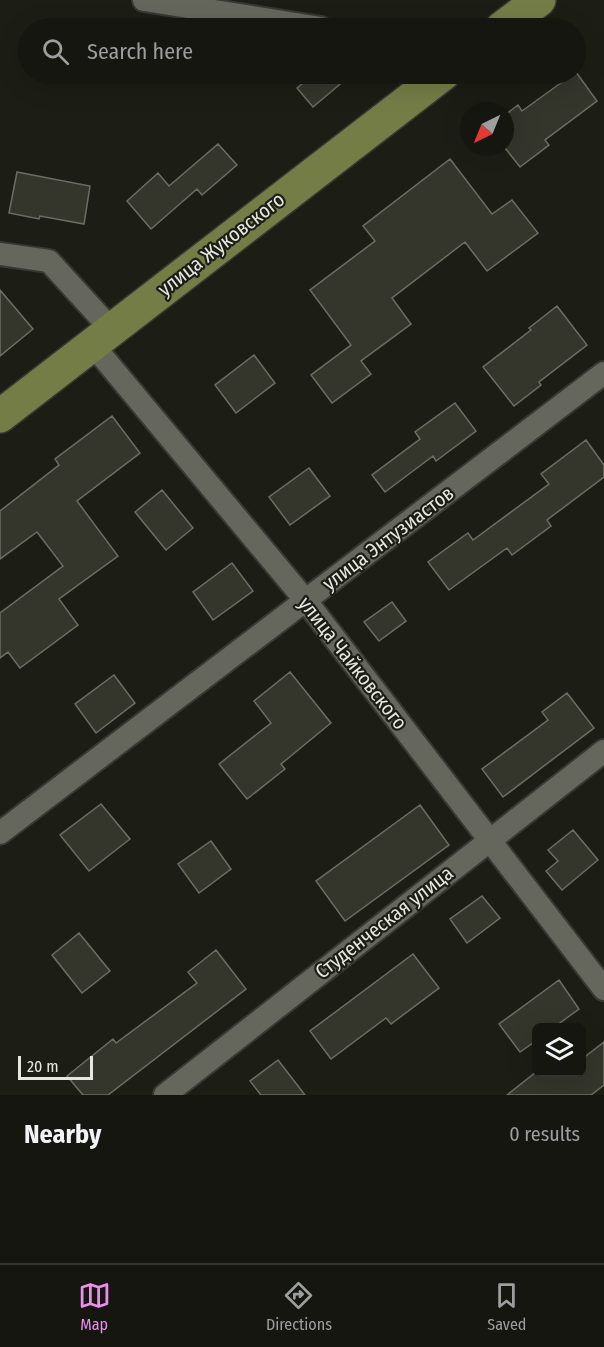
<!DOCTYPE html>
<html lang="en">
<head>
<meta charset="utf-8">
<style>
  :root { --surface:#151610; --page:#1e1f19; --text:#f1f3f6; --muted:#9d9f9f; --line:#343530; --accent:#f28af3 }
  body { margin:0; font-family:"Fira Sans Condensed",sans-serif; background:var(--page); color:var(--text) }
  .controls { position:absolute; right:18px; bottom:18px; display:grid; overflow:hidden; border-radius:9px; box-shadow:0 6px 24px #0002 }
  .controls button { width:54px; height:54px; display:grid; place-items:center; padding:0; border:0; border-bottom:2px solid var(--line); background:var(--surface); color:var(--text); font:30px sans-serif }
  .compass { position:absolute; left:460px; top:102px; width:54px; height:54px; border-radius:50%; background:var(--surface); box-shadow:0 6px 24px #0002; rotate:223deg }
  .scale { position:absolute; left:18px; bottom:15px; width:75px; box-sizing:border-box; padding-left:6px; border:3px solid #e5e7e0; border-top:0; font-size:16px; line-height:21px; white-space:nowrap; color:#e5e7e0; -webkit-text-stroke:4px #1c1e15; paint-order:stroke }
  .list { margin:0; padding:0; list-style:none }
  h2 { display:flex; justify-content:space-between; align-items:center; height:78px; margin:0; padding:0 24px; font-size:26px }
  h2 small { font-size:20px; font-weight:400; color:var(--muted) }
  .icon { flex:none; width:33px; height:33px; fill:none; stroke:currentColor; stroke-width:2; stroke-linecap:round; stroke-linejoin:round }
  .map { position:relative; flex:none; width:604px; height:1095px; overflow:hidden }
  .search { position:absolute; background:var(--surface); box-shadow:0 6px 24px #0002; left:18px; right:18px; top:18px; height:66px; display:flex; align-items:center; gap:15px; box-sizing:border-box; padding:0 21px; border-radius:33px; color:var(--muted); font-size:22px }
  .sheet { height:168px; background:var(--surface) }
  nav { display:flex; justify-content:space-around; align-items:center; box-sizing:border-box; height:84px; border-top:2px solid var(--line); background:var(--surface); font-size:16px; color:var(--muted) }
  nav a { display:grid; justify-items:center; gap:3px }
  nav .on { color:var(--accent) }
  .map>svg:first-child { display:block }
  .building { fill:#34362c; stroke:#6c6e63; stroke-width:1.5 }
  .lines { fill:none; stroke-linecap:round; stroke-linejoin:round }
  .street-casing { stroke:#383933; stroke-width:26 }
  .primary-casing { stroke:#383933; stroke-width:36 }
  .street { stroke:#65675c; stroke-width:22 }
  .primary { stroke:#757d47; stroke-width:33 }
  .labels { text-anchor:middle; stroke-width:4.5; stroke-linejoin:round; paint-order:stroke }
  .street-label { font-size:20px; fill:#e5e7e0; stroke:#1c1e15 }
</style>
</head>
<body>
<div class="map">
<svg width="604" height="1095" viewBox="0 0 604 1095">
  <rect width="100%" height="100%" fill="#1c1e15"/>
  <path class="building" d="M576,72L597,101L545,140L549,145L520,167L505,148V115L518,105L522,111Z
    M314,74H352L313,107L297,88Z
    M218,144L237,165L202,195L197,189L151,229L127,201L158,173L169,186Z
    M450,159L492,214L512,200L538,233L487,271L465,242L392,298L411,324L361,361L371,374L332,403L311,375L351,345L310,290L375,241L363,226Z
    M17,172L90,186L84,224L40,216L39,219L9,213Z
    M0,290L33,329L0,356Z
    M557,306L587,345L539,382L541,385L514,406L483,367L531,330L529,328Z
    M254,355L275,383L236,413L215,385Z
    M455,403L476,431L436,461L433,456L385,492L372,475L420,439L415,432Z
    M112,416L140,453L77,501L118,556L59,599L78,625L20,668L8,652L0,658V613L63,566L37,532L0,559V511L59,465L55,459Z
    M586,440L604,465V477L547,520L551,526L512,555L507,548L449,590L428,562L468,533L473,540L549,484L541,474Z
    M309,468L330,496L290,525L269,497Z
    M162,490L193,528L166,550L135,512Z
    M232,563L253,591L213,620L193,592Z
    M392,602L406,621L379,641L364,622Z
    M290,672L331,723L281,764L285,769L247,799L219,764L271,723L254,701Z
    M114,675L135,703L96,733L75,704Z
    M567,693L594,728L503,797L482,769L548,720L542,712Z
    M101,804L130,839L89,871L60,835Z
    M420,805L449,845L345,921L316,881Z
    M573,830L598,860L562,890L546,871L558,861L548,850Z
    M211,841L231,869L199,893L178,864Z
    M482,896L500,918L467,943L450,919Z
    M79,933L110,971L82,993L52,955Z
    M216,950L246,989L108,1095H83L67,1076L113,1039L116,1043L197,983L188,972Z
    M413,954L439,988L391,1024L386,1018L331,1059L310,1031Z
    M559,980L579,1009L553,1028H537V1040L520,1052L499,1024Z
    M604,1042V1085L591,1095H507L536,1072H582V1059Z
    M278,1060L305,1095H261L250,1081Z"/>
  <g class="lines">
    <g class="street-casing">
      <path id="street" d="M144,0L321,28
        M0,254L49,261L111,329
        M92,344L306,601L604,989
        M0,833L604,373
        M165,1095L604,751"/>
    </g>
    <g class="primary-casing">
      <path id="primary" d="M502,28L539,0
        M0,416L443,74"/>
    </g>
    <use href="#street" class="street"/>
    <use href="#primary" class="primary"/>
  </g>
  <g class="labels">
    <g class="street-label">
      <text transform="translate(221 244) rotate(-38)" y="7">улица Жуковского</text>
      <text transform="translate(388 538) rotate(-37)" y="7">улица Энтузиастов</text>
      <text transform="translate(353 663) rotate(52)" y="7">улица Чайковского</text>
      <text transform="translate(384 922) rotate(-38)" y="7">Студенческая улица</text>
    </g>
  </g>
</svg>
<div class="controls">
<button><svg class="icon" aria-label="layers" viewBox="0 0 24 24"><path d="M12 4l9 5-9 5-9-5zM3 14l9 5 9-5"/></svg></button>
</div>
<svg class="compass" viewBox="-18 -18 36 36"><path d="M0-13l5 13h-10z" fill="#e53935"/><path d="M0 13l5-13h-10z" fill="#9d9f9f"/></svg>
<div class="scale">20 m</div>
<div class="search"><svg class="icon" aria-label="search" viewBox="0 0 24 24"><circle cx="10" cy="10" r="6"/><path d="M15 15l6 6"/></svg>Search here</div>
</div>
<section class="sheet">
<h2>Nearby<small>0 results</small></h2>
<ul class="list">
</ul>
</section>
<nav>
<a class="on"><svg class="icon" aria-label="map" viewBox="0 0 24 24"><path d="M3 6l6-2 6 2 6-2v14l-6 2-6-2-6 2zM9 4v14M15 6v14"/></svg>Map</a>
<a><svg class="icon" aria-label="directions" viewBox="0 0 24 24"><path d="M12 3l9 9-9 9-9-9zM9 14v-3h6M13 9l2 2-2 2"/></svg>Directions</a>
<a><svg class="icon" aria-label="saved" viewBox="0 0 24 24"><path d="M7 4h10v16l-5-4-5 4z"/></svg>Saved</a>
</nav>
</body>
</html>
